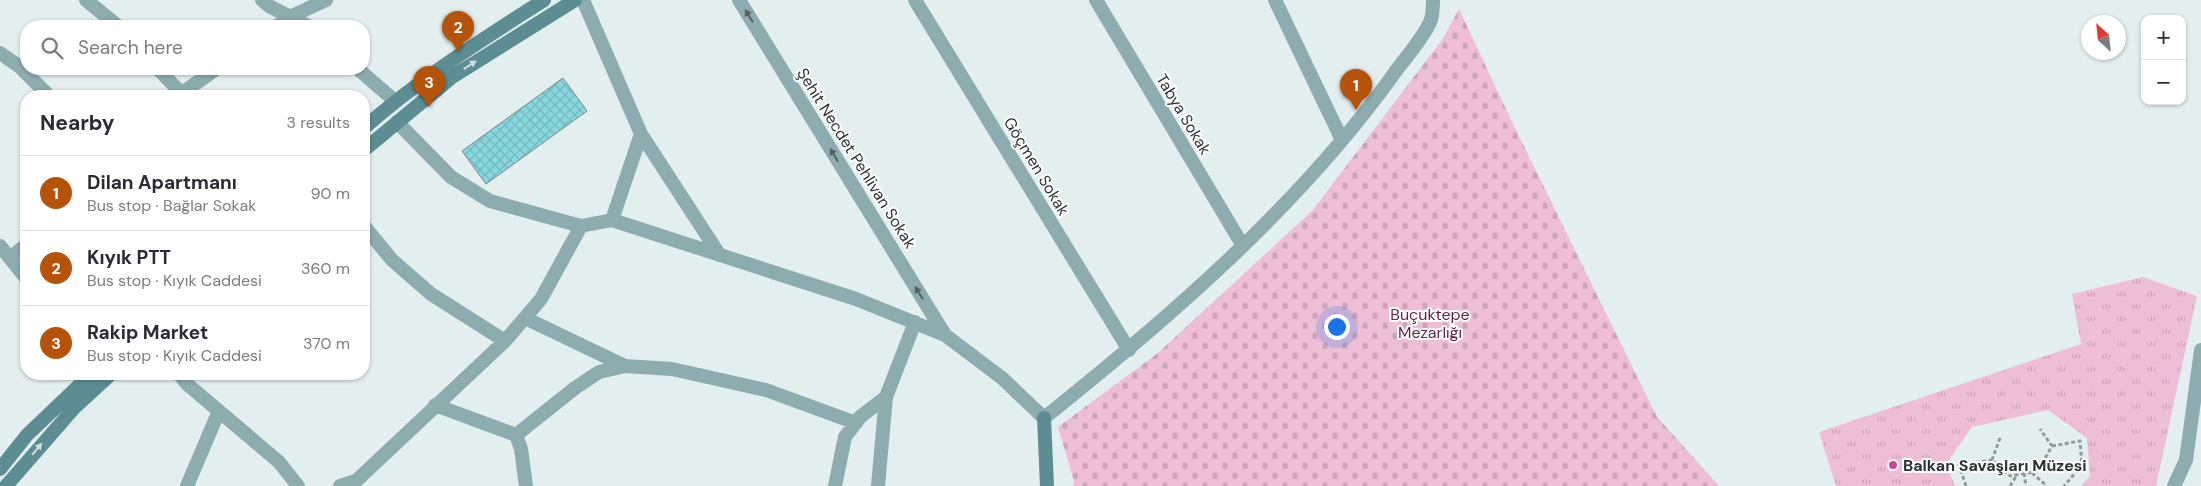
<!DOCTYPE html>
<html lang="en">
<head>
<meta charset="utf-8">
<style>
  :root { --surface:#fff; --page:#f7f7f7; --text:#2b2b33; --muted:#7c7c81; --line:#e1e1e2; --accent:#b45309 }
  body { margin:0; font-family:"DM Sans",sans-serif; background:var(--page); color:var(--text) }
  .controls { position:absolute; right:15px; top:15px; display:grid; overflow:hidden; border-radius:10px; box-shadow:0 1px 4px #0004 }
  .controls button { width:45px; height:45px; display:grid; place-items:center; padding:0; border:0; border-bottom:1px solid var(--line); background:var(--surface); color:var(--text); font:25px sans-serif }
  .compass { position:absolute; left:2081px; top:15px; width:45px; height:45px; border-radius:50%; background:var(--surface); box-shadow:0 1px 4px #0004; rotate:333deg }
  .you { position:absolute; left:1336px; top:326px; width:18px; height:18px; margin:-12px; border:4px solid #fff; border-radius:50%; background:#1a73e8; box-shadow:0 0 0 8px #1a73e833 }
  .badge { display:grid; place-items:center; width:32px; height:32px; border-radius:50%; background:var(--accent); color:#fff; font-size:16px; font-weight:700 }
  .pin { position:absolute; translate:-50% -41px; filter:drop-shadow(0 1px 2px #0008) }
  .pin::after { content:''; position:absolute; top:26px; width:18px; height:15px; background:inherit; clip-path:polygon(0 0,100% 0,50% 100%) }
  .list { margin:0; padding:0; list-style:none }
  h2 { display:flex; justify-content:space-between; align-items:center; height:65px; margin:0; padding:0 20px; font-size:21px }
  h2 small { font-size:16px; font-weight:400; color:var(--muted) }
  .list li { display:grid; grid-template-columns:32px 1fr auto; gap:15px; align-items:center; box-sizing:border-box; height:75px; padding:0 20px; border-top:1px solid var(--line) }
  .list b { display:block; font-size:19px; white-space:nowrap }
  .list p { margin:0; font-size:16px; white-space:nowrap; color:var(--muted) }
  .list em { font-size:16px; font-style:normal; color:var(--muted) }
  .icon { flex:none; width:28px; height:28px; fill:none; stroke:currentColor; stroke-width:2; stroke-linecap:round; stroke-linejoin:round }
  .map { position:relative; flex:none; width:2201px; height:486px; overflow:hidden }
  .search { position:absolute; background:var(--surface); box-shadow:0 1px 4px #0004; left:20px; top:20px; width:350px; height:55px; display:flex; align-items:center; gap:12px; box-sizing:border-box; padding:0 18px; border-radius:20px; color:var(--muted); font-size:19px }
  .panel { position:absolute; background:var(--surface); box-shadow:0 1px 4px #0004; left:20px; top:90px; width:350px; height:290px; border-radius:20px }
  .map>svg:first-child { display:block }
  .grass { fill:url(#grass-tufts) }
  .cemetery { fill:url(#cemetery-stones) }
  .building { fill:url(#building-cross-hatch); stroke:#7e8889 }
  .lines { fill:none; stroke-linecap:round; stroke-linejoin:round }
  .path { stroke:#939b9b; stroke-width:3; stroke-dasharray:4 2.5; stroke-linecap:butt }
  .minor { stroke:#8cacaf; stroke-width:14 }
  .secondary { stroke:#5c8d92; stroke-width:14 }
  .oneway { fill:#536263 }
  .oneway2 { fill:#ceddde }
  .poi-dot { fill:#c64794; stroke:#fff; stroke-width:2 }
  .labels { text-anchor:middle; stroke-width:4; stroke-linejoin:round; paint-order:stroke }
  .street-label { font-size:16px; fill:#2d3131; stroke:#fff }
  .park-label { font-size:16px; fill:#621e47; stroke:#fff }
  .poi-label { font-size:16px; font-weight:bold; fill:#2d3131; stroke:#fff; text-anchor:start }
</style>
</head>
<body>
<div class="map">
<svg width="2201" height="486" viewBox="0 0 2201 486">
  <defs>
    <pattern id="grass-tufts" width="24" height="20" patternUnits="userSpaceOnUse" patternTransform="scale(1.25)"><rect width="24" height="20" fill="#eebdd6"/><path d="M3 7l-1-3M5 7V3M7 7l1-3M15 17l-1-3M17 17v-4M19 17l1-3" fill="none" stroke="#cca3b8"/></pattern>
    <pattern id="cemetery-stones" width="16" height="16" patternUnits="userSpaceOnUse" patternTransform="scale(1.25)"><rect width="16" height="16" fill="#eebdd6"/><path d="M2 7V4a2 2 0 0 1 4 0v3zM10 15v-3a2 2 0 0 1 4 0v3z" fill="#cca3b8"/></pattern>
    <pattern id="building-cross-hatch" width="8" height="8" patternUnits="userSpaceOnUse" patternTransform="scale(1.25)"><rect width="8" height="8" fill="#87d7de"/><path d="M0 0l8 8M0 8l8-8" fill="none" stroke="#75b9bf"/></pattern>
  </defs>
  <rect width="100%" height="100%" fill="#e3eeef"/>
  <path class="grass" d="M2143,277L2197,296L2156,486H2081L2090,476L2087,438L2048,410L1972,427L1946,464L1955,486H1836L1819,432L2081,344L2072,294Z"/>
  <path class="cemetery" d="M1459,9L1511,120L1657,417L1719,486H1073L1074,481L1058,427L1158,353L1312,211L1442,40Z"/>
  <path class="building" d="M563,78L587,111L486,184L462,151Z"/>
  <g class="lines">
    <path class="path" d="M2000,438L1992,460L2010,476L2038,471L2052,446L2040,429
      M2052,446L2080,441L2082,465L2064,486
      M2024,473L2026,486
      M2032,473L2047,486
      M1966,486L1959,465L1992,460
      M2010,486L2017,475"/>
    <path class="minor" d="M86,0L118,26
      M262,0L269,6L308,26
      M583,0L641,134L719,254
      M739,0L945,335
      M915,0L1129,350
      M1096,0L1243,246
      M1275,0L1342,140
      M277,26L290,17L326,0
      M0,53L20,67L49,96
      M158,69L184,96
      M358,69L395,101
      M178,96L216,69
      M397,122L451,177L490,201L581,226L612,220L856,299L945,335L1002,378L1044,418C1169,318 1299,206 1393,75C1404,59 1423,39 1430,22C1433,16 1433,7 1433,0
      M612,220L641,134
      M364,226L392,260L431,294L505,341
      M0,246L26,278
      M10,258L26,245
      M525,318L625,366
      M179,374L187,384L279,462L298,486
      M435,405L516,435L521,449L526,486
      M516,435L575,388L599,372L625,366L672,369L766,390L856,423
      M187,486L219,411
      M340,486L356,481L505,341L541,299L581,226
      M835,486L845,437L860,417L886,397L915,322
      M878,486L886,397
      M2174,486L2186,460L2201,350"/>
    <path class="secondary" d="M364,128C419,79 482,40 544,0
      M364,150L452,77L575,0
      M1044,418L1047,486
      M0,469L27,435L91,374
      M6,486L75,407L111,374"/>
  </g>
  <defs><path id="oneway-solid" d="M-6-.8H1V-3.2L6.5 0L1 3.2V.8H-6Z" transform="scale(1.25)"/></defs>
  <g class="oneway">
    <use href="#oneway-solid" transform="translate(749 16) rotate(-122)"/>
    <use href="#oneway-solid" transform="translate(834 155) rotate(-122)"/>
    <use href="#oneway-solid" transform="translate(919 293) rotate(-122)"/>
  </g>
  <g class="oneway2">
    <use href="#oneway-solid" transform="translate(470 65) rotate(-33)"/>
    <use href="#oneway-solid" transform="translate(37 449) rotate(-50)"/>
  </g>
  <circle class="poi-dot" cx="1893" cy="465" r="5"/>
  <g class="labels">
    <g class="street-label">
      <text transform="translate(1184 114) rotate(59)" y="6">Tabya Sokak</text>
      <text transform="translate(857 158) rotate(58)" y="6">Şehit Necdet Pehlivan Sokak</text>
      <text transform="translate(1037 166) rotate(59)" y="6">Göçmen Sokak</text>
    </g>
    <g class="park-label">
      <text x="1430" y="320">Buçuktepe<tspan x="1430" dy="18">Mezarlığı</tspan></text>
    </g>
    <g class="poi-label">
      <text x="1903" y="471">Balkan Savaşları Müzesi</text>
    </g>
  </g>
</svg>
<div class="controls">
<button>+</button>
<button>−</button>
</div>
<svg class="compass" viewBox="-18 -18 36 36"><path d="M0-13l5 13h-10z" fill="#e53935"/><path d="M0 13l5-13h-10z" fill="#7c7c81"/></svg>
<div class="you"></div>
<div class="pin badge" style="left:1356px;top:110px">1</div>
<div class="pin badge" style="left:458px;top:52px">2</div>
<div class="pin badge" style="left:429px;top:107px">3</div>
<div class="search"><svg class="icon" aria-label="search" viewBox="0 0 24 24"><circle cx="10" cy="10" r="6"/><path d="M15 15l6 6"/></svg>Search here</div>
<section class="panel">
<h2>Nearby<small>3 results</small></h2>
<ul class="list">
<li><span class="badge">1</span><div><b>Dilan Apartmanı</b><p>Bus stop · Bağlar Sokak</p></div><em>90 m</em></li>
<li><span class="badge">2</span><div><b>Kıyık PTT</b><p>Bus stop · Kıyık Caddesi</p></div><em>360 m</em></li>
<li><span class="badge">3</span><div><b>Rakip Market</b><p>Bus stop · Kıyık Caddesi</p></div><em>370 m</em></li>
</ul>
</section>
</div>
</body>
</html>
